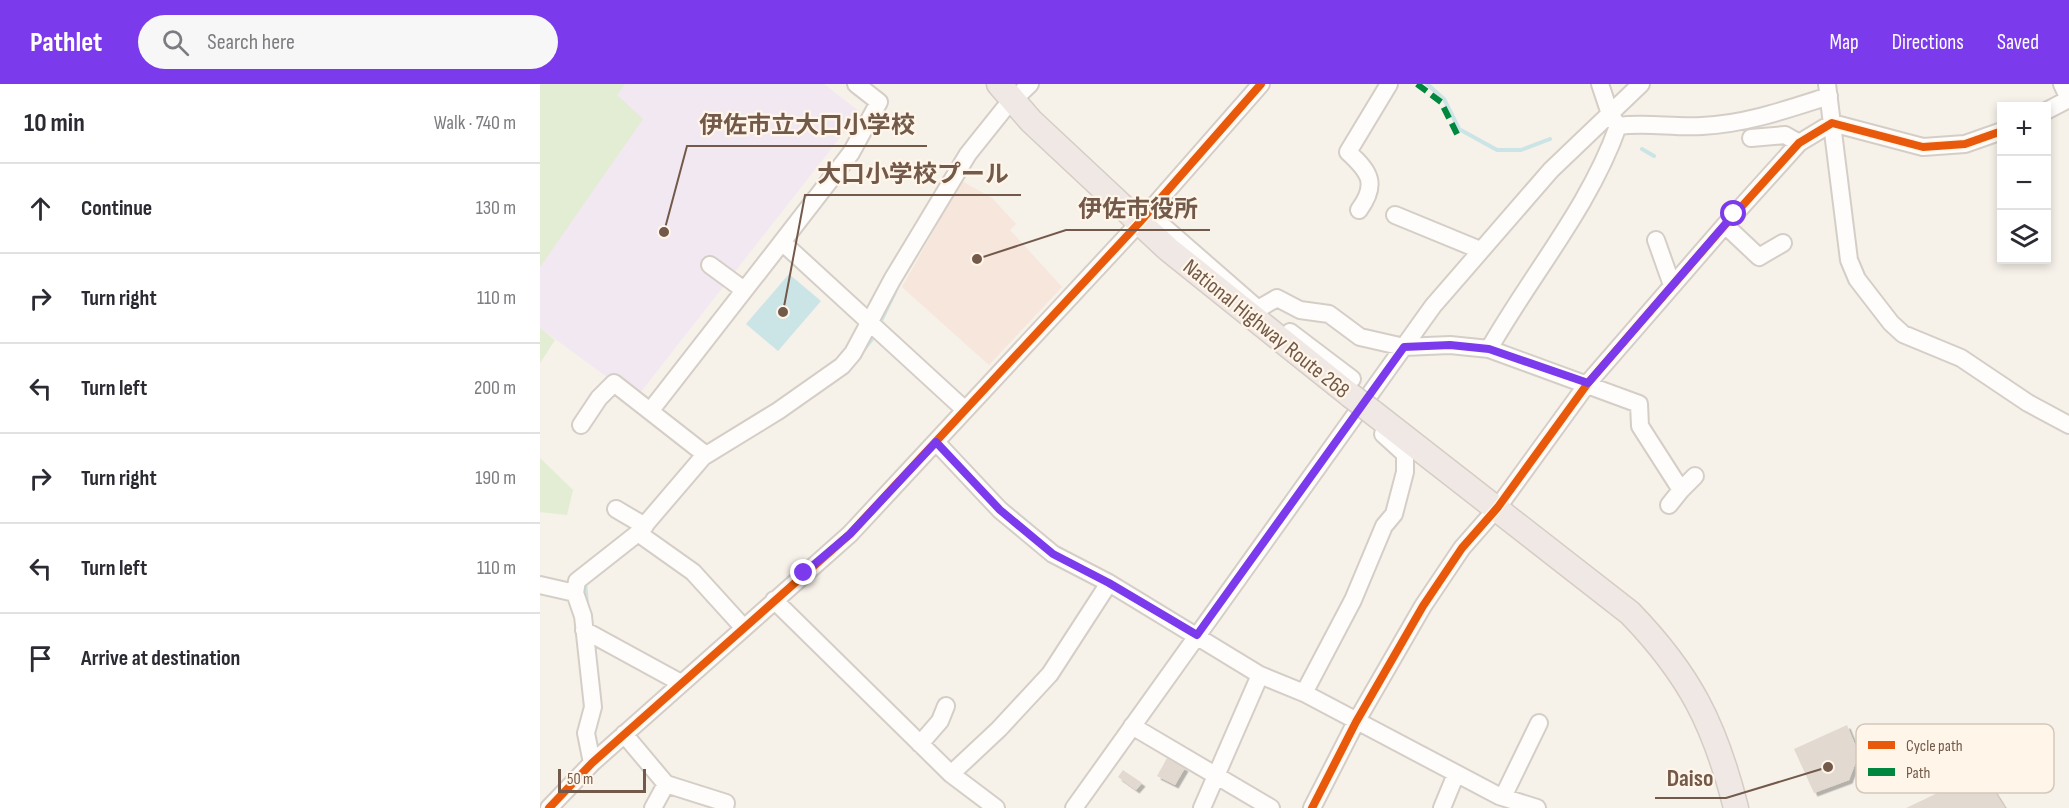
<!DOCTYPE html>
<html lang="en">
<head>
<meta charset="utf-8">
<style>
  :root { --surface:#fff; --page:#f7f7f7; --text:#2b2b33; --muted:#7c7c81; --line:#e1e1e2; --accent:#7c3aed }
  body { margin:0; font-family:"Sofia Sans Condensed","Noto Sans JP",sans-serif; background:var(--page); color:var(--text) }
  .controls { position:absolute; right:18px; top:18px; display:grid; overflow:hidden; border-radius:0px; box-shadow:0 3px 9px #0003 }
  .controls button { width:54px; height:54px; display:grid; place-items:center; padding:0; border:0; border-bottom:2px solid var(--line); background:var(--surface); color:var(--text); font:30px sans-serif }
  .scale { position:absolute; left:18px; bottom:15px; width:88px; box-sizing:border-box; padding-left:6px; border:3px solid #73594a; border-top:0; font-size:16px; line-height:21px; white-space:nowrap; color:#73594a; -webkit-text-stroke:4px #fff6e9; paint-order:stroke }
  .stop { position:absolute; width:18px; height:18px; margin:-14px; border:4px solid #7c3aed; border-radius:50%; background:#fff }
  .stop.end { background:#7c3aed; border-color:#fff; box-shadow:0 2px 6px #0008 }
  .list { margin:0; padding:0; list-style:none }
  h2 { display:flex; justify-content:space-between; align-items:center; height:78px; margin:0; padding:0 24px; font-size:26px }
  h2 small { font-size:20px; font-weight:400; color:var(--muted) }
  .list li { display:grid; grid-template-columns:39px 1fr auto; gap:18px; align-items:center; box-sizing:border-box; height:90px; padding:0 24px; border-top:2px solid var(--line) }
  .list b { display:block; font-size:22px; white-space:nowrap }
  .list em { font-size:20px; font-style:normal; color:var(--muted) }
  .icon { flex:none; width:33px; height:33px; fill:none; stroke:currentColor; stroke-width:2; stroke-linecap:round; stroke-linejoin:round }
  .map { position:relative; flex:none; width:1529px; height:724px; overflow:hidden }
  header { display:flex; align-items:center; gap:36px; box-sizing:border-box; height:84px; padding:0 30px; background:var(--accent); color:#fff }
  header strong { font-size:28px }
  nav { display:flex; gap:33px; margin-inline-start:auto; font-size:21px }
  .search { width:420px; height:54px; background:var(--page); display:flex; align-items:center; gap:15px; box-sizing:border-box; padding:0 21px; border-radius:33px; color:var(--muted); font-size:22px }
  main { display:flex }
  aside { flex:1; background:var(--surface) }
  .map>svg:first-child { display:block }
  .commercial { fill:#f6e6dc }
  .education { fill:#f2e8f1 }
  .green { fill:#e2edd4 }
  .water { fill:#cbe4e6 }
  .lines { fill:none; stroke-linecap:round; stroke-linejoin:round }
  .stream { stroke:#cbe4e6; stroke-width:4 }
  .building { fill:#e2d9d1; filter:url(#shadow) }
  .minor-casing { stroke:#d5cec7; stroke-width:20 }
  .highway-casing { stroke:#d5ccc5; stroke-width:27 }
  .minor { stroke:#fefdfc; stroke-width:16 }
  .highway { stroke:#f0e8e4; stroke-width:24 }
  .highway-bridge-casing { stroke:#d5ccc5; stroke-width:27; stroke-linecap:butt }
  .highway-bridge { stroke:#f0e8e4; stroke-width:24 }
  .quiet { stroke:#00873e; stroke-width:6; stroke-dasharray:12 6; stroke-linecap:butt }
  .cycleway-casing { stroke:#fff6e9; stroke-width:11 }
  .cycleway { stroke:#e8590c; stroke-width:8 }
  .route { stroke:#7c3aed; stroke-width:8 }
  .labels { text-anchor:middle; stroke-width:4.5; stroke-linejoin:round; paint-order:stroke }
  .street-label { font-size:22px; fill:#73594a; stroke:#fff6e9 }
  .key { fill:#fff6e9; stroke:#d5c7b9; stroke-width:1.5 }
  .key-label { font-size:16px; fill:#73594a }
  .leader { fill:none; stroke:#73594a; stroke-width:2 }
  .callout-dot { fill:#73594a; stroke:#fff6e9; stroke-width:2 }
  .callout-label { font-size:24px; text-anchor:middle; font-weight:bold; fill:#73594a; stroke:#fff6e9; stroke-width:4.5; stroke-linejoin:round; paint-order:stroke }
</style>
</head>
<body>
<header>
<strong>Pathlet</strong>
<div class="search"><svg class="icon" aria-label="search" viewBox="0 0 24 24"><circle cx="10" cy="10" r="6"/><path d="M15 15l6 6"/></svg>Search here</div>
<nav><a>Map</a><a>Directions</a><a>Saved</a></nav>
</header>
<main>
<aside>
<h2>10 min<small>Walk · 740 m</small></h2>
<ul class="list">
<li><svg class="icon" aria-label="ahead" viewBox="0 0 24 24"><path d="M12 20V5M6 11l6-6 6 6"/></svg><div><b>Continue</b></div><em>130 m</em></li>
<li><svg class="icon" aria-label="right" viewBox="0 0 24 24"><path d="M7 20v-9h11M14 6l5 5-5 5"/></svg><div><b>Turn right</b></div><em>110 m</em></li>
<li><svg class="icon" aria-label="left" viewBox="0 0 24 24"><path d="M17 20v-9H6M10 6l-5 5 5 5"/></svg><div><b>Turn left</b></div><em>200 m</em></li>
<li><svg class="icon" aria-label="right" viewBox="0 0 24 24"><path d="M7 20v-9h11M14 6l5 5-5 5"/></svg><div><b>Turn right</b></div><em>190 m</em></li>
<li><svg class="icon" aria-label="left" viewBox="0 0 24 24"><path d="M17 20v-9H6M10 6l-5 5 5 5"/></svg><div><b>Turn left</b></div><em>110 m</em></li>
<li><svg class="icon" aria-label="arrive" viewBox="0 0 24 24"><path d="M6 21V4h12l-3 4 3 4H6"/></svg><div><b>Arrive at destination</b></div></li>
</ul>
</aside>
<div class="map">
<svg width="1529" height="724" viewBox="0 0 1529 724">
  <defs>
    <filter id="shadow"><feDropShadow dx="3.5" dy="3.5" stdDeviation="0" flood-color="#0004"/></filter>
  </defs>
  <rect width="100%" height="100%" fill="#f6f1e9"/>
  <path class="commercial" d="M422,97L452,114L476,140L470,146L522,203L449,281L362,203Z"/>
  <path class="education" d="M85,0H284L320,28L96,314L0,244V181L76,11Z"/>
  <path class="green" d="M0,0H85L77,11L103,35L0,183Z
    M0,244L15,256L0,279Z
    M0,374L33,406L27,431L0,428Z"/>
  <path class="water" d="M249,190L281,217L238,267L206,240Z"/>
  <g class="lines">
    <path class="stream" d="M887,0L904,15L919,45L957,66H981L1010,55
      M1102,65L1114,72
      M341,237L355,208
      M308,286L332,255
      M45,498L47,520"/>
  </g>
  <path class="building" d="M1307,641L1319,670L1309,696L1274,709L1254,665Z
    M627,674L645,684L635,701L617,692Z
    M583,686L602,699L596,706L578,693Z
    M1442,687L1465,724H1366L1385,715Z"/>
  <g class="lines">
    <g class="minor-casing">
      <path id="minor" d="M316,0L339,18L311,69L242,158L424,325
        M1060,0L1070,30L1078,42C1107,38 1134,44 1162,42C1206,40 1248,25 1289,12
        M1287,0L1309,176L1317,195L1351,239L1363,250L1421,274L1488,319L1529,341
        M1506,27L1529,15L1522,0
        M1211,54L1245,51L1259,59
        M819,126C838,100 830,88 808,68L849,0
        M608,129L718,225L737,214L760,226L789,230L820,253L864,263L910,261L949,265L1099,320L1100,342L1141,406L1129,421
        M855,131L940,166
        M1185,141L1219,173L1243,159
        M1116,156L1132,201
        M170,181L204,206
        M750,248L812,295
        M949,265C991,191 1050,122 1078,42
        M111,326L242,158
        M41,341L59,314L74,299L166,371
        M396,358L460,426L513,470L569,499L720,591L764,609L959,712L997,724
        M1141,406L1155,392
        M76,425L105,442
        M98,449L153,488L203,543
        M0,501L35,509
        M234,516L411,690L456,724
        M44,546L141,599
        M764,609L813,516L844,442L854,430L865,388V370L843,350
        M592,642L731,724
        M84,650L126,700L186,719L185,724
        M380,660L400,637L406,622
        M52,679L46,649L53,623L43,532L35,509L37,497L98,449L163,373L238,327L302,282L313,269L352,196L428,70L464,25L490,0
        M411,690L459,645L510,590L569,499
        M963,713L999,639
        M9,724L52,679L310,450L599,139L721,0
        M113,724L126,700
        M534,724L893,222L1011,86L1101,0
        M662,724L720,591
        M772,724L816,638L883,522L922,464L958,423L1048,299L1185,141L1259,59L1292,39L1383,63L1425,60L1462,47
        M902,724L916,690"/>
    </g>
    <g class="highway-casing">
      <path id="highway" d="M459,0L491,37L628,165L810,311
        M831,327L1090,529C1150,591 1175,641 1196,724"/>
    </g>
    <use href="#minor" class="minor"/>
    <use href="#highway" class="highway"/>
    <g class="highway-bridge-casing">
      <path id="highway-bridge" d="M810,311L831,327"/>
    </g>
    <use href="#highway-bridge" class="highway-bridge"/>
    <path class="quiet" d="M877,0L901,18L919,54"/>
    <g class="cycleway-casing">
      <path id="cycleway" d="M9,724L52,679L310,450L599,139L721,0
        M772,724L816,638L883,522L922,464L958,423L1048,299L1185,141L1259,59L1292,39L1383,63L1425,60L1462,47"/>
    </g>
    <use href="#cycleway" class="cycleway"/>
  </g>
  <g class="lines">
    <path class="route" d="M264,489L310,450L396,358L460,426L513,470L569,499L657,551L864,263L910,261L949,265L1048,299L1194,130"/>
  </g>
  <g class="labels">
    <g class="street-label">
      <text transform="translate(727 244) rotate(39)" y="8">National Highway Route 268</text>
    </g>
  </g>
  <rect x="1316" y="640" width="198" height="69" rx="9" class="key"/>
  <rect x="1328" y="657" width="27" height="8" fill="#e8590c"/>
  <rect x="1328" y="684" width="27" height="8" fill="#00873e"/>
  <g class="key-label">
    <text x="1366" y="667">Cycle path</text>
    <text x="1366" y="694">Path</text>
  </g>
  <path class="leader" d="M124 148L147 62H387M243 228L265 111H481M437 175L526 146H670M1288 683L1186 714H1115"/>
  <g class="callout-dot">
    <circle cx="124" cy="148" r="6"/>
    <circle cx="243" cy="228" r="6"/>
    <circle cx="437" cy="175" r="6"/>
    <circle cx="1288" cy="683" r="6"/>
  </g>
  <g class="callout-label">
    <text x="267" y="49">伊佐市立大口小学校</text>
    <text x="373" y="98">大口小学校プール</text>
    <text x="598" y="133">伊佐市役所</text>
    <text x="1150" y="702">Daiso</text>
  </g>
</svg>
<div class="controls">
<button>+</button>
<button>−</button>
<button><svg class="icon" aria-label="layers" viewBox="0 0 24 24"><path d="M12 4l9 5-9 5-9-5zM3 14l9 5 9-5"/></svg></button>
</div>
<div class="scale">50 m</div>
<div class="stop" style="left:1194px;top:130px"></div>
<div class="stop end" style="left:264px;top:489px"></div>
</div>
</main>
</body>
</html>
